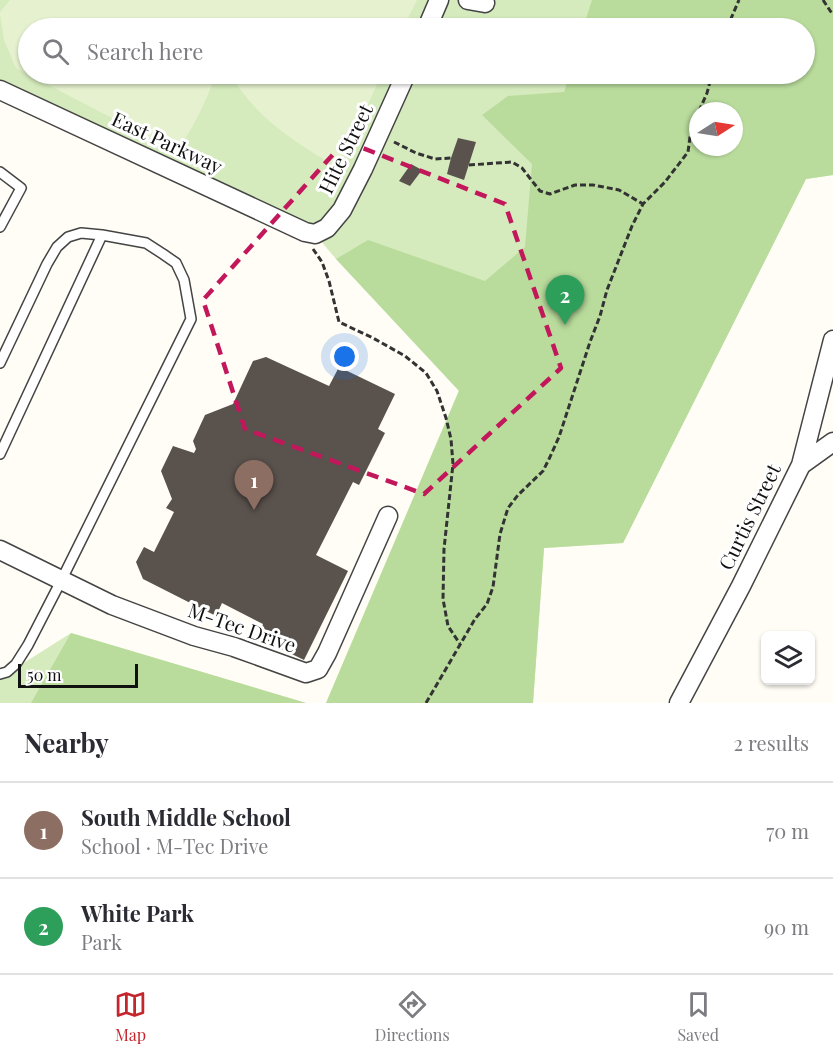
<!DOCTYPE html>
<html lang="en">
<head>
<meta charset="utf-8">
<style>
  :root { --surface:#fff; --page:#f2f2f3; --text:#2b2b33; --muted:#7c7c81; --line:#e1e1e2; --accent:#c4262e }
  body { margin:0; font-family:"Playfair Display",serif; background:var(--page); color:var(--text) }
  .controls { position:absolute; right:18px; bottom:18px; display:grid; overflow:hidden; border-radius:9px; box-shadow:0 2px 4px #0004 }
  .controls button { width:54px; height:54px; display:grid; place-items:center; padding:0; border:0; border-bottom:2px solid var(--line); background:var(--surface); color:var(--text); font:30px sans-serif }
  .compass { position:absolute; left:689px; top:102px; width:54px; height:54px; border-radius:50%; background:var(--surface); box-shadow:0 2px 4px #0004; rotate:78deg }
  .scale { position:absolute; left:18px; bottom:15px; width:120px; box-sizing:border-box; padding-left:6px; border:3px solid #111; border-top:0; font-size:16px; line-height:21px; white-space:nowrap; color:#111; -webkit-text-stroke:4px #fff; paint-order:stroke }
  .you { position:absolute; left:345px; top:357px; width:21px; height:21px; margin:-15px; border:4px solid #fff; border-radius:50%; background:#1a73e8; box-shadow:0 0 0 9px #1a73e833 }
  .badge { display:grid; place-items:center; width:39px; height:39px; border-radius:50%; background:var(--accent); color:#fff; font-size:20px; font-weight:700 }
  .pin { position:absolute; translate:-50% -50px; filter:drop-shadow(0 2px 3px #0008) }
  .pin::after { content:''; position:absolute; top:32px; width:21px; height:18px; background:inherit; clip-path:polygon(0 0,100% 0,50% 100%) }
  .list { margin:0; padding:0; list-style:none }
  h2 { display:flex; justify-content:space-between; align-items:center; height:78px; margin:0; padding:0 24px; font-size:26px }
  h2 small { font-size:20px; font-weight:400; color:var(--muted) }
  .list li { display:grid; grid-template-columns:39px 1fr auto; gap:18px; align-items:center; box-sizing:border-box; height:96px; padding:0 24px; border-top:2px solid var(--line) }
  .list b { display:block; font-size:22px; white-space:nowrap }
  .list p { margin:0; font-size:20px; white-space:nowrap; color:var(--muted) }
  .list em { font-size:20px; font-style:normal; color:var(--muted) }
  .icon { flex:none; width:33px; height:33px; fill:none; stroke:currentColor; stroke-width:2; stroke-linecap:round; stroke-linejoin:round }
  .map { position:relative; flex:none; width:833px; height:703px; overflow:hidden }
  .search { position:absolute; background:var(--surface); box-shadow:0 2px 4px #0004; left:18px; right:18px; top:18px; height:66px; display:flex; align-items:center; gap:15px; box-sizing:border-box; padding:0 21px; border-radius:33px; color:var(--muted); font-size:22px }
  .sheet { height:270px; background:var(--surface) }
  nav { display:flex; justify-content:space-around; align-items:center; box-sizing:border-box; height:84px; border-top:2px solid var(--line); background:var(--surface); font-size:16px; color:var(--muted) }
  nav a { display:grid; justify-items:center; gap:3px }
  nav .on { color:var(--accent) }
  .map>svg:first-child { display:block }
  .green { fill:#d5ebbd; fill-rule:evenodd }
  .forest { fill:#b9dc9c; fill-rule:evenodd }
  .pitch { fill:#e6f2cf }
  .building { fill:#5a524d }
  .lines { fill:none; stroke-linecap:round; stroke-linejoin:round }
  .service-casing { stroke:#444; stroke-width:12 }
  .minor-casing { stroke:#444; stroke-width:21 }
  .path { stroke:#333; stroke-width:3; stroke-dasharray:6 3; stroke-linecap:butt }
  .service { stroke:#fff; stroke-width:9 }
  .minor { stroke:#fff; stroke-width:18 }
  .marked { fill:none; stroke:#c2185b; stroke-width:4.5; stroke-dasharray:12 8; stroke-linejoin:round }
  .labels { text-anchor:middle; stroke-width:6; stroke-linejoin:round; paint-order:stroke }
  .street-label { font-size:20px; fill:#111; stroke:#fff }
</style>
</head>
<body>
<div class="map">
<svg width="833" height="703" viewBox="0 0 833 703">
  <rect width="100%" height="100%" fill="#fffdf5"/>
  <path class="green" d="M0,0H833V175L806,179L623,543L544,548L533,703H326L459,390L336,259L315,234L0,90ZM28,28H804V74H28ZM698,111H734V147H698Z
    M71,633L306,703H0V678Z"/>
  <path class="forest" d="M592,0H833V175L806,179L623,543L544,548L533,703H326L459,391L336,259L368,240L485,281L525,247L532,164L482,115L508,96L564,92L570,74H804V28H583ZM698,111H734V147H698Z
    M71,633L306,703H31Z"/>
  <path class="pitch" d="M10,0H417L403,28H28V74H215C207,103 193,126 177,152L16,68L4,40L0,14V12Z
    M230,74H382L338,168C292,140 259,121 230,74Z"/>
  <path class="building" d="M458,138L476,142L464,180L447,174L451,158Z
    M411,164L422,170L410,186L399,181Z
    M266,357L329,386L339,367L395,394L378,429L385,433L359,485L353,482L316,555L348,571L304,660L257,637L263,624L222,603L216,616L143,579L136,562L144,547L154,552L174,512L166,508L172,499L161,471L173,446L194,453L196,449L193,441L205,415L233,404L253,361Z"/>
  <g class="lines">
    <g class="service-casing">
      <path id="service" d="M0,172L21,188L0,227
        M0,363L47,264L57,247L68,237L81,233L102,235L146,243L163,254L176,263L184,280L191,319L61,581L28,645L16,664L7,672L0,674
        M0,454L102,235"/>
    </g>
    <g class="minor-casing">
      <path id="minor" d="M468,0L485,3
        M427,28L439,0
        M0,90L305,232L315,234L327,228L342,210L363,169L406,74
        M801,465L833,442
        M0,550L112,605L194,636L234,647L306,673L318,669L327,653L388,516
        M679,703L741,586L801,465L833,340"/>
    </g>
    <path class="path" d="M823,0L833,15
      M727,28L739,0
      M699,111L707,93L712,74
      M394,142L416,153L435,159L451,158
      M469,165L512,162L522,168L540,191L550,194L575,185H593L619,190L643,204
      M313,249L322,262L329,281L339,322L373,338L405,356L426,373L437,391L446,418L451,439L453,464L444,549L443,599L448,626L460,644
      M426,703L475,619L487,604L493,587L500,534L508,508L518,495L543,471L550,457L559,437L590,342L600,316L607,290L632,226L643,204L665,182L688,152L690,137L698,114"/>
    <use href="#service" class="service"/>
    <use href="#minor" class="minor"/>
  </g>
  <path class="marked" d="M345,141L505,204L561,368L424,494L245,429L203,300Z"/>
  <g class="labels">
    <g class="street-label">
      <text transform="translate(167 143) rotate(25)" y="7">East Parkway</text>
      <text transform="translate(346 149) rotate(-64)" y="7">Hite Street</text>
      <text transform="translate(750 517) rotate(-64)" y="7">Curtis Street</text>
      <text transform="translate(242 628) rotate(19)" y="7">M-Tec Drive</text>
    </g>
  </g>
</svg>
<div class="controls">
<button><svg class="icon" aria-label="layers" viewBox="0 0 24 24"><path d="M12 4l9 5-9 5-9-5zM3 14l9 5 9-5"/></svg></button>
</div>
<svg class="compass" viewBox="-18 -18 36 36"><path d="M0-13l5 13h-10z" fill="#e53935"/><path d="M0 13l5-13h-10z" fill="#7c7c81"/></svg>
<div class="scale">50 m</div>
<div class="you"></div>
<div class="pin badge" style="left:254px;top:510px;background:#8d6e63">1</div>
<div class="pin badge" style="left:565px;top:325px;background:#2e9e5b">2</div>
<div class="search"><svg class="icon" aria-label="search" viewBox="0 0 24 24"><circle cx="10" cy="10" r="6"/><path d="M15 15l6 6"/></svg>Search here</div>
</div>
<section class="sheet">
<h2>Nearby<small>2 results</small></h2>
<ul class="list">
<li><span class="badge" style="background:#8d6e63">1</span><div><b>South Middle School</b><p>School · M-Tec Drive</p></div><em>70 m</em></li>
<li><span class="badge" style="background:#2e9e5b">2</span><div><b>White Park</b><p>Park</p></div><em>90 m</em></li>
</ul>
</section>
<nav>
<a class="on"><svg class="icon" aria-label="map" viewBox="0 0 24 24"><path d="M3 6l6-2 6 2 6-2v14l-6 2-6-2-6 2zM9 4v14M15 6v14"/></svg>Map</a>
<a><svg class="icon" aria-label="directions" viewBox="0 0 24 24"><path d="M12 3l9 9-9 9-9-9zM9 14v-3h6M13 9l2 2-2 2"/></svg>Directions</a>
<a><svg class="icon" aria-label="saved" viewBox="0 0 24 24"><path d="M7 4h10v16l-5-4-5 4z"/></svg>Saved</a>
</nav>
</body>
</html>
